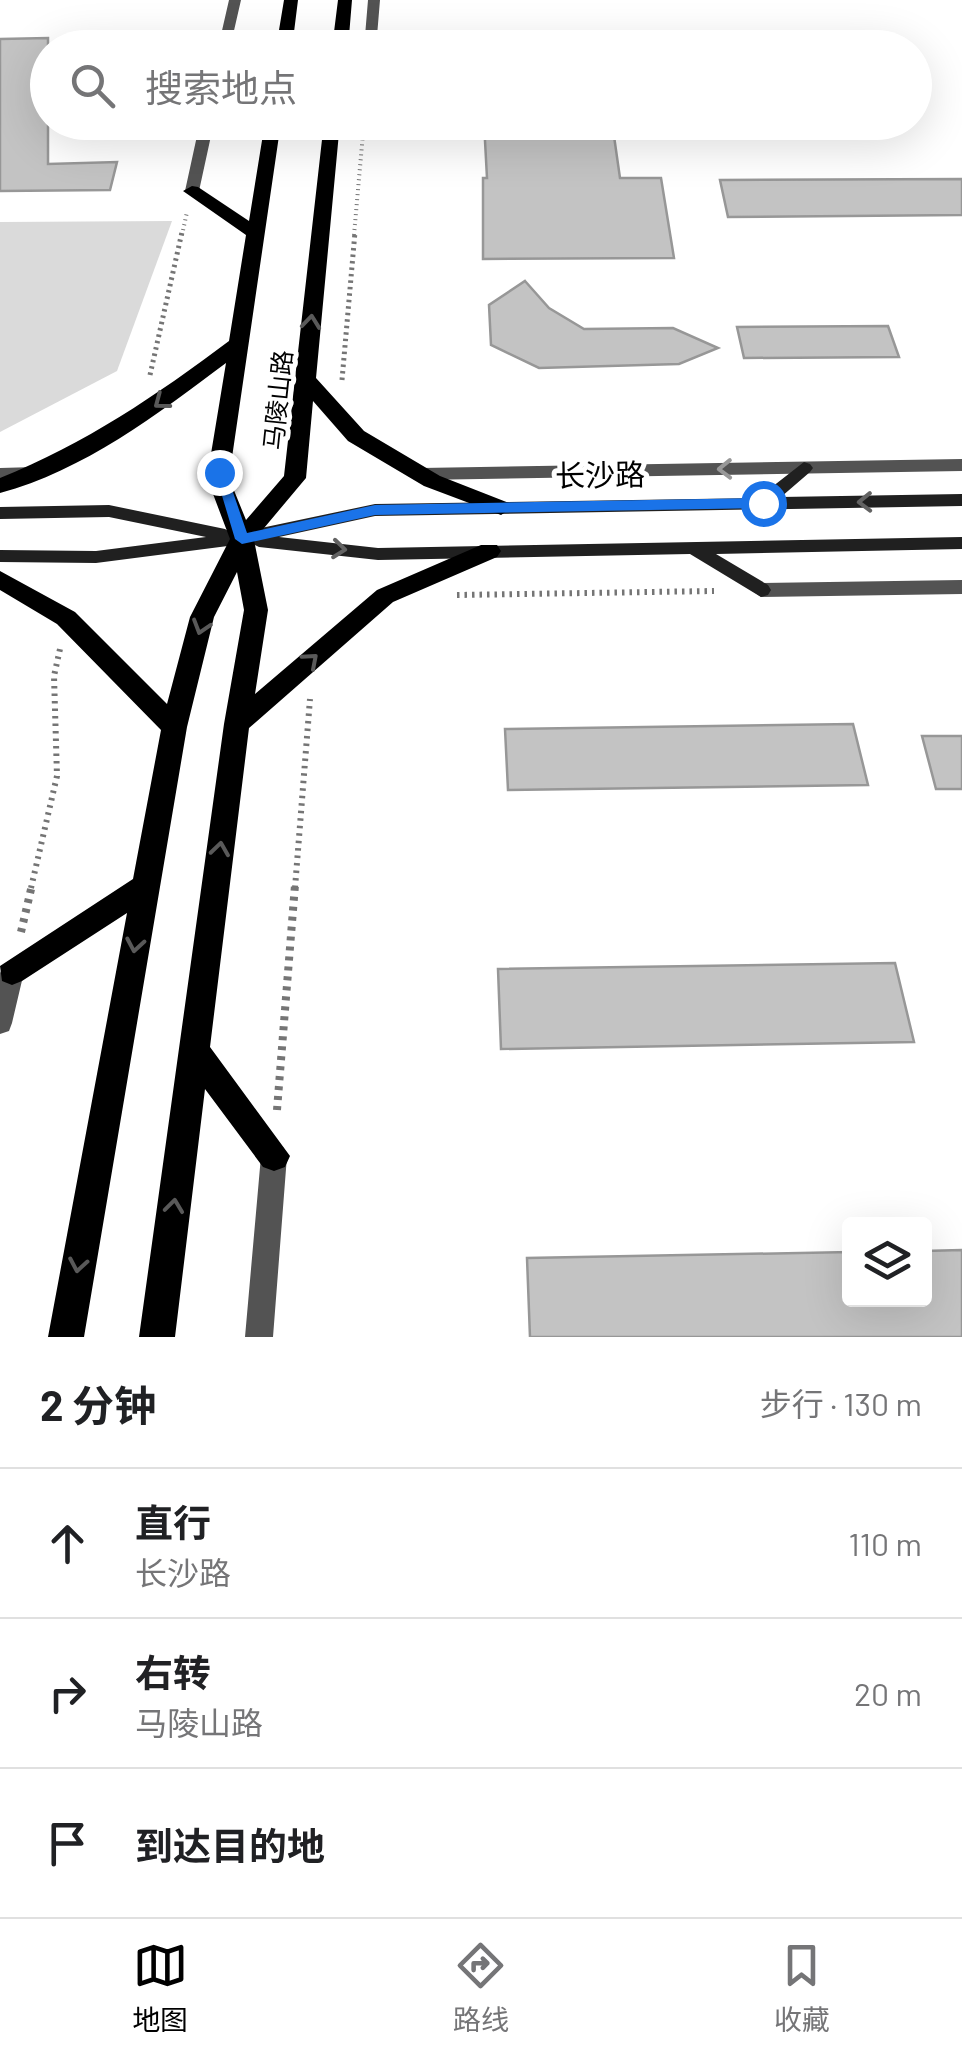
<!DOCTYPE html>
<html lang="zh">
<head>
<meta charset="utf-8">
<style>
  :root { --surface:#fff; --page:#f2f2f2; --text:#202124; --muted:#757577; --line:#e0e0e0; --accent:#000 }
  body { margin:0; font-family:Barlow,"Noto Sans SC",sans-serif; background:var(--page); color:var(--text) }
  .controls { position:absolute; right:30px; bottom:30px; display:grid; overflow:hidden; border-radius:10px; box-shadow:0 10px 40px #0002 }
  .controls button { width:90px; height:90px; display:grid; place-items:center; padding:0; border:0; border-bottom:2px solid var(--line); background:var(--surface); color:var(--text); font:50px sans-serif }
  .stop { position:absolute; width:30px; height:30px; margin:-22px; border:8px solid #1a73e8; border-radius:50%; background:#fff }
  .stop.end { background:#1a73e8; border-color:#fff; box-shadow:0 2px 10px #0008 }
  .list { margin:0; padding:0; list-style:none }
  h2 { display:flex; justify-content:space-between; align-items:center; height:130px; margin:0; padding:0 40px; font-size:42px }
  h2 small { font-size:32px; font-weight:400; color:var(--muted) }
  .list li { display:grid; grid-template-columns:65px 1fr auto; gap:30px; align-items:center; box-sizing:border-box; height:150px; padding:0 40px; border-top:2px solid var(--line) }
  .list b { display:block; font-size:38px; white-space:nowrap }
  .list p { margin:0; font-size:32px; white-space:nowrap; color:var(--muted) }
  .list em { font-size:32px; font-style:normal; color:var(--muted) }
  .icon { flex:none; width:55px; height:55px; fill:none; stroke:currentColor; stroke-width:2; stroke-linecap:round; stroke-linejoin:round }
  .map { position:relative; flex:none; width:962px; height:1337px; overflow:hidden }
  .search { position:absolute; background:var(--surface); box-shadow:0 10px 40px #0002; left:30px; right:30px; top:30px; height:110px; display:flex; align-items:center; gap:25px; box-sizing:border-box; padding:0 35px; border-radius:55px; color:var(--muted); font-size:38px }
  .sheet { height:580px; background:var(--surface) }
  nav { display:flex; justify-content:space-around; align-items:center; box-sizing:border-box; height:140px; border-top:2px solid var(--line); background:var(--surface); font-size:28px; color:var(--muted) }
  nav a { display:grid; justify-items:center; gap:5px }
  nav .on { color:var(--accent) }
  .map>svg:first-child { display:block }
  .green { fill:#dadada }
  .building { fill:#c3c3c3; stroke:#979797; stroke-width:2.5 }
  .lines { fill:none; stroke-linecap:round; stroke-linejoin:round }
  .path-far3 { stroke:#757575; stroke-width:4; stroke-dasharray:1 4; stroke-linecap:butt }
  .path-far2 { stroke:#757575; stroke-width:5; stroke-dasharray:2.5 4; stroke-linecap:butt }
  .path-far1 { stroke:#757575; stroke-width:6; stroke-dasharray:2.5 5; stroke-linecap:butt }
  .path { stroke:#757575; stroke-width:8; stroke-dasharray:4 6; stroke-linecap:butt }
  .tertiary { fill:#535353; fill-rule:evenodd }
  .secondary { fill:#202020; fill-rule:evenodd }
  .primary { fill:#000; fill-rule:evenodd }
  .oneway { stroke:#595959 }
  .oneway2 { stroke:#989898 }
  .oneway3 { stroke:#636363 }
  .route { fill:#1a73e8 }
  .labels { text-anchor:middle; stroke-width:10; stroke-linejoin:round; paint-order:stroke }
  .far-street-label { font-size:25px; fill:#000; stroke:#fff }
  .street-label { font-size:30px; fill:#000; stroke:#fff }
</style>
</head>
<body>
<div class="map">
<svg width="962" height="1337" viewBox="0 0 962 1337">
  <rect width="100%" height="100%" fill="#fff"/>
  <path class="green" d="M172,221L117,371L0,432V222Z"/>
  <path class="building" d="M48,38V164L117,162L110,190L0,191V39Z
    M484,122H612L620,178H661L674,258L483,259V178H487Z
    M962,179V215L728,217L720,180Z
    M525,281L549,308L584,329L673,328L718,348L679,364L539,368L491,345L489,305Z
    M888,326L899,357L744,358L737,327Z
    M853,724L868,785L508,790L505,729Z
    M922,736H962V789H936Z
    M895,963L914,1042L501,1049L498,969Z
    M962,1250V1337H530L527,1258L850,1252V1300H924V1251Z"/>
  <g class="lines">
    <path class="path-far3" d="M182,235L187,212
      M354,235L364,122"/>
    <path class="path-far2" d="M150,375L182,232
      M342,380L355,232"/>
    <path class="path-far1" d="M457,595L714,591
      M31,888L57,776L54,676L60,649
      M295,888L310,699"/>
    <path class="path" d="M21,932L32,885
      M277,1110L295,885"/>
    <path class="tertiary" d="M229,0H241L230,48H218Z
      M368,0H380L376,48H364Z
      M200,122H214L199,191L192,195L185,191Z
      M962,459V471L421,480L412,474L421,468Z
      M35,467L44,473L41,477L0,480V468Z
      M962,580V594L761,597L751,590L761,583Z
      M12,962L20,965L24,972L12,1023L9,1031L0,1034V973L4,965Z
      M274,1144L283,1147L287,1156L273,1337H245L261,1156L265,1147Z"/>
    <path class="secondary" d="M804,462L810,464L813,468L810,472L781,497L962,494V506L375,516L279,537L378,548L962,537V549L716,554L768,585L771,590L768,595L761,597L690,554L378,560L259,547L251,543L96,563L0,562V550L96,551L206,537L109,517L0,519V507L109,505L225,529L233,534L375,504L758,498Z"/>
    <path class="primary" d="M284,0H298L292,48H276Z
      M338,0H352L348,48H332Z
      M265,122H281L229,478L246,520L284,476L324,122H340L316,378L364,431L440,476L509,503L512,508L501,515L424,486L348,441L313,401L306,478L254,540L268,610L255,694L377,590L481,545H497L501,551L497,557L393,602L249,728L210,1047L290,1156L285,1167L274,1171L263,1167L205,1089L175,1337H139L224,724L244,610L237,572L214,617L187,727L84,1337H48L127,913L22,981L12,985L2,981L0,966L133,879L161,730L57,624L0,590V571L75,612L167,704L190,617L230,539L207,478L226,363C158,414 83,471 0,493V478C85,444 157,395 229,341L246,235L183,191L192,186L198,187L249,221Z"/>
  </g>
  <defs><path id="oneway-chevron" d="M-2-3.5L2.5 0L-2 3.5" fill="none" stroke-width="1.6" stroke-linecap="round" stroke-linejoin="round" transform="scale(2.5)"/></defs>
  <g class="oneway">
    <use href="#oneway-chevron" transform="translate(311 322) rotate(-84)"/>
    <use href="#oneway-chevron" transform="translate(161 402) rotate(143)"/>
    <use href="#oneway-chevron" transform="translate(201 627) rotate(107)"/>
    <use href="#oneway-chevron" transform="translate(311 660) rotate(-41)"/>
    <use href="#oneway-chevron" transform="translate(220 849) rotate(-82)"/>
    <use href="#oneway-chevron" transform="translate(135 945) rotate(100)"/>
    <use href="#oneway-chevron" transform="translate(174 1206) rotate(-83)"/>
    <use href="#oneway-chevron" transform="translate(78 1265) rotate(100)"/>
  </g>
  <use class="oneway2" href="#oneway-chevron" transform="translate(725 469) rotate(179)"/>
  <g class="oneway3">
    <use href="#oneway-chevron" transform="translate(865 502) rotate(179)"/>
    <use href="#oneway-chevron" transform="translate(339 549) rotate(6)"/>
  </g>
  <path class="route" d="M214,469L226,472L247,533L375,505L763,498L770,503L763,508L375,515L242,544L235,539Z"/>
  <g class="labels">
    <g class="far-street-label">
      <text transform="translate(278 400) rotate(-84)" y="9">马陵山路</text>
    </g>
    <g class="street-label">
      <text transform="translate(600 476) rotate(-1)" y="10">长沙路</text>
    </g>
  </g>
</svg>
<div class="controls">
<button><svg class="icon" aria-label="layers" viewBox="0 0 24 24"><path d="M12 4l9 5-9 5-9-5zM3 14l9 5 9-5"/></svg></button>
</div>
<div class="stop" style="left:763px;top:503px"></div>
<div class="stop end" style="left:219px;top:472px"></div>
<div class="search"><svg class="icon" aria-label="search" viewBox="0 0 24 24"><circle cx="10" cy="10" r="6"/><path d="M15 15l6 6"/></svg>搜索地点</div>
</div>
<section class="sheet">
<h2>2 分钟<small>步行 · 130 m</small></h2>
<ul class="list">
<li><svg class="icon" aria-label="ahead" viewBox="0 0 24 24"><path d="M12 20V5M6 11l6-6 6 6"/></svg><div><b>直行</b><p>长沙路</p></div><em>110 m</em></li>
<li><svg class="icon" aria-label="right" viewBox="0 0 24 24"><path d="M7 20v-9h11M14 6l5 5-5 5"/></svg><div><b>右转</b><p>马陵山路</p></div><em>20 m</em></li>
<li><svg class="icon" aria-label="arrive" viewBox="0 0 24 24"><path d="M6 21V4h12l-3 4 3 4H6"/></svg><div><b>到达目的地</b></div></li>
</ul>
</section>
<nav>
<a class="on"><svg class="icon" aria-label="map" viewBox="0 0 24 24"><path d="M3 6l6-2 6 2 6-2v14l-6 2-6-2-6 2zM9 4v14M15 6v14"/></svg>地图</a>
<a><svg class="icon" aria-label="directions" viewBox="0 0 24 24"><path d="M12 3l9 9-9 9-9-9zM9 14v-3h6M13 9l2 2-2 2"/></svg>路线</a>
<a><svg class="icon" aria-label="saved" viewBox="0 0 24 24"><path d="M7 4h10v16l-5-4-5 4z"/></svg>收藏</a>
</nav>
</body>
</html>
